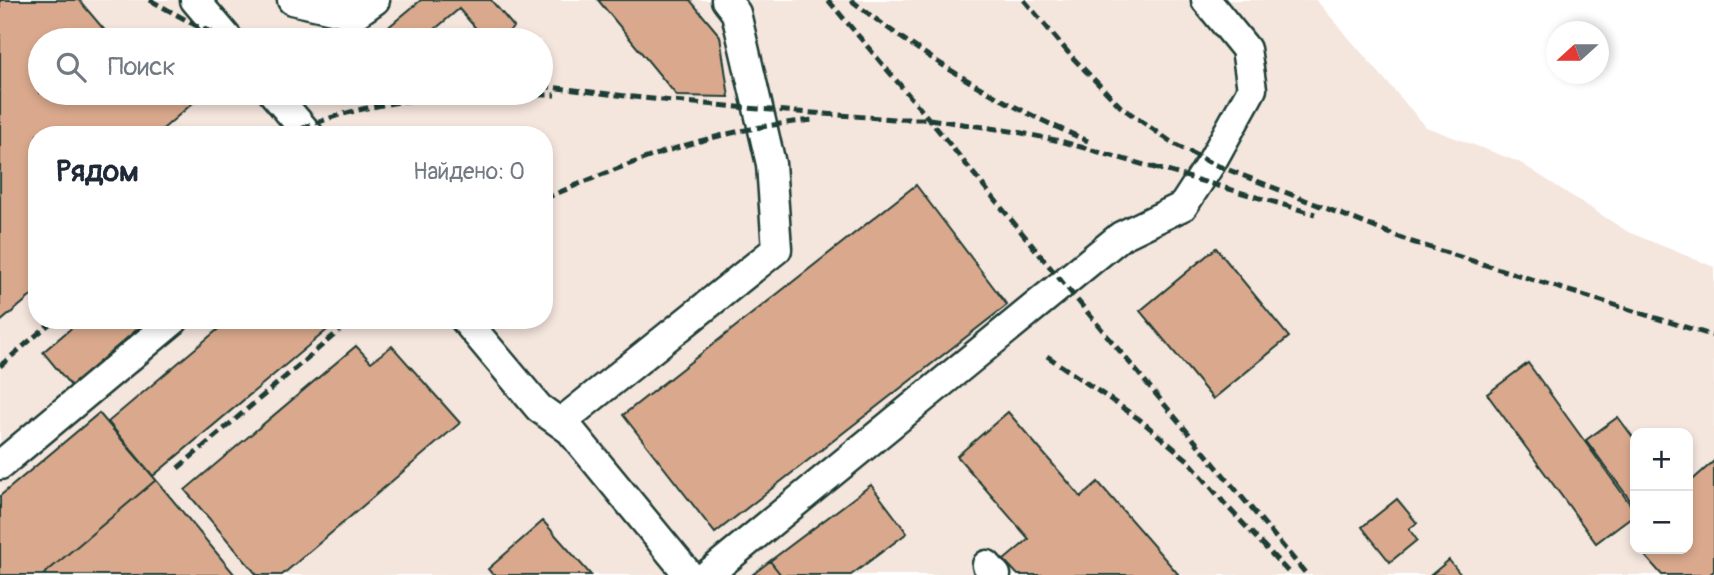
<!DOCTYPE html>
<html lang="ru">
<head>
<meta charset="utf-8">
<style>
  :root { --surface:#fff; --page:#f6f6f7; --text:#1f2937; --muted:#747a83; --line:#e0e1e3 }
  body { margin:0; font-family:Pangolin,sans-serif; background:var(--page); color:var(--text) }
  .controls { position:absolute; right:21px; bottom:21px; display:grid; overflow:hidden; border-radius:14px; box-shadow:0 4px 10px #0003 }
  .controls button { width:63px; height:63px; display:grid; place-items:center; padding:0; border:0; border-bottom:2px solid var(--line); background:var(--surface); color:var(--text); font:35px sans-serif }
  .compass { position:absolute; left:1546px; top:21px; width:63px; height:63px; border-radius:50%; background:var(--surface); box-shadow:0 4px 10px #0003; rotate:249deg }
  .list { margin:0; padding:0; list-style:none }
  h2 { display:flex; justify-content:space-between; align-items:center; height:91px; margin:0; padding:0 28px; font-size:30px }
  h2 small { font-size:23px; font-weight:400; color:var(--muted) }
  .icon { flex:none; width:38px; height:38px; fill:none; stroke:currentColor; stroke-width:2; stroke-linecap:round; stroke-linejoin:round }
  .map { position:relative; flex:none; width:1714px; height:575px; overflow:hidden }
  .search { position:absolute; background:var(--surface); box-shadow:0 4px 10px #0003; left:28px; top:28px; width:525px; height:77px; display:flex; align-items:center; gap:18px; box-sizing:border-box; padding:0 24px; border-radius:38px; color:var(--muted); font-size:26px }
  .panel { position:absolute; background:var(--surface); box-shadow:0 4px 10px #0003; left:28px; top:126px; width:525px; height:203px; border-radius:28px }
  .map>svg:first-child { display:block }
  .built { fill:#f4e5dd; fill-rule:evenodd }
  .building { fill:#daa98d; stroke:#1f3d34; stroke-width:2 }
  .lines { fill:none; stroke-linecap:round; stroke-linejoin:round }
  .minor-casing { stroke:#1f3d34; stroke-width:33 }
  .minor { stroke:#fff; stroke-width:28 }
  .rail { stroke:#1f3d34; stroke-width:5; stroke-dasharray:10 5; stroke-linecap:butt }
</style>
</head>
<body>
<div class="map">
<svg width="1714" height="575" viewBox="0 0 1714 575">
  <rect width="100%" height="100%" fill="#fff"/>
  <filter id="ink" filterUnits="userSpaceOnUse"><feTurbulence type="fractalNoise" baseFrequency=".0143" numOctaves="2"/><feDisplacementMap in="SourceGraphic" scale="14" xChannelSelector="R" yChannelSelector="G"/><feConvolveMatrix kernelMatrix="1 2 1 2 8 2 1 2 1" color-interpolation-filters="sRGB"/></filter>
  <g filter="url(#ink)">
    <path class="built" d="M0,0H1316L1426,127L1519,162L1628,232L1714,267V575H0ZM40,40H541V93H40ZM37,135H544V320H37ZM1635,433H1688V549H1635Z"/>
    <path class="building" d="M0,0H79L113,40H40V93H198L201,96L156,135H37V291L0,322Z
      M421,0H491L514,27L499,40H486L459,9L422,40H393L385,30Z
      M598,0H690L720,36L729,97L677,96Z
      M916,185L1007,305L715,533L623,415Z
      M1216,248L1289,337L1213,399L1140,311Z
      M81,320H148L71,386L43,352Z
      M229,320H339L153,476L108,422Z
      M356,346L371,362L392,346L460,423L282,575H257L185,490Z
      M1528,363L1635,511V514L1596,543L1487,394Z
      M1008,412L1081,497L1098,482L1179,575H1018L1004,560L1029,539L957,456Z
      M99,413L156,480L43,575H0V496Z
      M1618,417L1635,440V502L1633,504L1586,440Z
      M1714,461V571L1709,575H1662L1639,549H1688V484Z
      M156,480L235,575H43Z
      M871,485L907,533L851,575H781L770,561Z
      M1397,499L1417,523L1409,529L1417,540L1390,562L1362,527Z
      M543,521L591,575H493L488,569Z
      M1449,560L1461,575H1431Z
      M770,561L781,575H752Z"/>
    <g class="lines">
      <g class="minor-casing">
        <path id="minor" d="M195,0L229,40
          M292,0L355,14L375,0
          M273,93L309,135
          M465,320L539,408L570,430L689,575
          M560,423L777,249L771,164L736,13L726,0
          M0,465L174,320
          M987,565L996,575
          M707,575L1121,236L1183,206L1211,163L1252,89L1246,49L1206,0"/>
      </g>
      <use href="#minor" class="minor"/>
      <path class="rail" d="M150,0L197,26L232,40
        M828,0L929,119L1063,283L1307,575
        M851,0C924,58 1003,105 1088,141
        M1024,0L1072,57L1121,107L1174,144L1211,163L1412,242L1714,336
        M541,86L642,98L759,109L893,119H929L1017,132L1060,141L1162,170
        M288,135C370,95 465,94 555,95
        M1153,167L1315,214
        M544,199C631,161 721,127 816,120
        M1047,356L1139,419L1188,460L1225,504L1291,575
        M0,366L54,320
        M178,468L352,320"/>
    </g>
  </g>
</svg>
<div class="controls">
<button>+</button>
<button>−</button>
</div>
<svg class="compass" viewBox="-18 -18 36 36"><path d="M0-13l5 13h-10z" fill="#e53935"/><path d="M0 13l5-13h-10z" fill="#747a83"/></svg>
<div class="search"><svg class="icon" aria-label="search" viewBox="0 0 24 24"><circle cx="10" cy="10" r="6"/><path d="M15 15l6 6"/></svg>Поиск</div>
<section class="panel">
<h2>Рядом<small>Найдено: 0</small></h2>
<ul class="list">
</ul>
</section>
</div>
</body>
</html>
